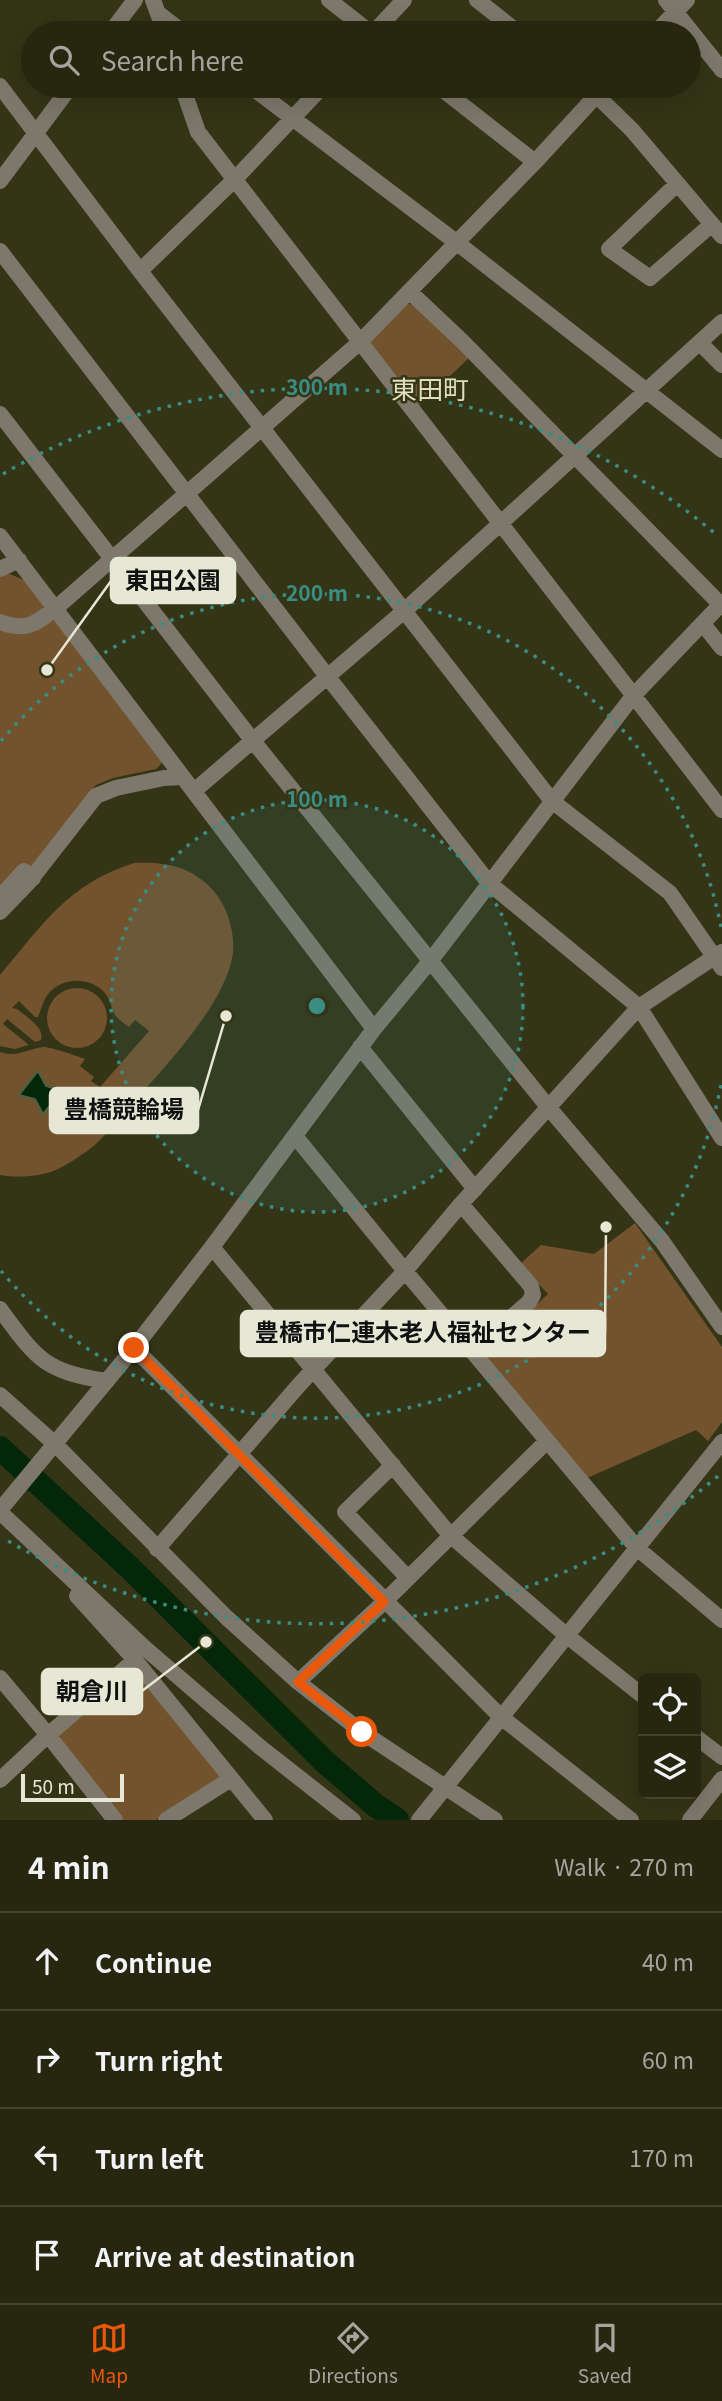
<!DOCTYPE html>
<html lang="en">
<head>
<meta charset="utf-8">
<style>
  :root { --surface:#272710; --page:#33331e; --text:#f1f3f6; --muted:#a4a59f; --line:#434430; --accent:#ea580c }
  body { margin:0; font-family:Georgia,"Noto Sans JP",serif; background:var(--page); color:var(--text) }
  .controls { position:absolute; right:21px; bottom:21px; display:grid; overflow:hidden; border-radius:10px; box-shadow:0 7px 28px #0002 }
  .controls button { width:63px; height:63px; display:grid; place-items:center; padding:0; border:0; border-bottom:2px solid var(--line); background:var(--surface); color:var(--text); font:35px sans-serif }
  .scale { position:absolute; left:21px; bottom:18px; width:103px; box-sizing:border-box; padding-left:7px; border:4px solid #e6e7d5; border-top:0; font-size:19px; line-height:24px; white-space:nowrap; color:#e6e7d5; -webkit-text-stroke:5px #343416; paint-order:stroke }
  .stop { position:absolute; width:21px; height:21px; margin:-16px; border:5px solid #ea580c; border-radius:50%; background:#fff }
  .stop.end { background:#ea580c; border-color:#fff; box-shadow:0 2px 7px #0008 }
  .list { margin:0; padding:0; list-style:none }
  h2 { display:flex; justify-content:space-between; align-items:center; height:91px; margin:0; padding:0 28px; font-size:30px }
  h2 small { font-size:23px; font-weight:400; color:var(--muted) }
  .list li { display:grid; grid-template-columns:46px 1fr auto; gap:21px; align-items:center; box-sizing:border-box; height:98px; padding:0 28px; border-top:2px solid var(--line) }
  .list b { display:block; font-size:26px; white-space:nowrap }
  .list em { font-size:23px; font-style:normal; color:var(--muted) }
  .icon { flex:none; width:38px; height:38px; fill:none; stroke:currentColor; stroke-width:2; stroke-linecap:round; stroke-linejoin:round }
  .map { position:relative; flex:none; width:722px; height:1820px; overflow:hidden }
  .search { position:absolute; background:var(--surface); box-shadow:0 7px 28px #0002; left:21px; right:21px; top:21px; height:77px; display:flex; align-items:center; gap:18px; box-sizing:border-box; padding:0 24px; border-radius:38px; color:var(--muted); font-size:26px }
  .sheet { height:483px; background:var(--surface) }
  nav { display:flex; justify-content:space-around; align-items:center; box-sizing:border-box; height:98px; border-top:2px solid var(--line); background:var(--surface); font-size:19px; color:var(--muted) }
  nav a { display:grid; justify-items:center; gap:4px }
  nav .on { color:var(--accent) }
  .map>svg:first-child { display:block }
  .green { fill:#73532d }
  .water { fill:#052709; stroke:#486146; stroke-width:2 }
  .lines { fill:none; stroke-linecap:round; stroke-linejoin:round }
  .river { stroke:#052709; stroke-width:24 }
  .minor { stroke:#7d786b; stroke-width:16 }
  .route { stroke:#ea580c; stroke-width:9 }
  .ring { fill:none; stroke:#3a8d83; stroke-width:3.5; stroke-dasharray:3.5 7 }
  .labels { text-anchor:middle; stroke-width:5; stroke-linejoin:round; paint-order:stroke }
  .quarter-label { font-size:26px; fill:#dfdfbd; stroke:#343416 }
  .centre { fill:#3a8d83; stroke:#343416; stroke-width:3.5 }
  .ring-label { font-size:21px; text-anchor:middle; font-weight:bold; fill:#3a8d83; stroke:#343416; stroke-width:5; stroke-linejoin:round; paint-order:stroke }
  .leader { fill:none; stroke:#e6e7d5; stroke-width:2.5 }
  .callout-dot { fill:#e6e7d5; stroke:#343416; stroke-width:2.5 }
  .callout { fill:#e6e7d5; stroke:#e6e7d5; stroke-width:2.5 }
  .callout-label { font-size:24px; text-anchor:middle; font-weight:bold; fill:#111 }
</style>
</head>
<body>
<div class="map">
<svg width="722" height="1820" viewBox="0 0 722 1820">
  <rect width="100%" height="100%" fill="#343416"/>
  <path class="green" d="M408,304L417,305L470,357L419,405L370,342Z
    M0,574H10L26,581L162,758L161,764L156,769L113,778L96,785L15,889L0,902Z
    M134,863C165,862 190,866 212,889C227,905 235,931 233,953C227,1000 171,1060 140,1095C127,1109 115,1125 101,1139C89,1151 73,1161 58,1169C41,1177 18,1178 0,1175V1052C17,1058 27,1049 43,1047C48,1046 80,1057 85,1059L80,1066L94,1077L91,1081L100,1087L149,1031L135,1020L129,1027C125,1024 119,1020 116,1016C111,1010 111,999 104,992C90,977 64,977 50,992C43,999 42,1008 38,1017H35L19,1001L12,1008L17,1009C26,1017 45,1027 41,1040L35,1042L7,1019L3,1024L29,1045L15,1049L0,1046V975C43,924 68,884 134,863Z
    M47 1018a30 30 0 1 1 60 0a30 30 0 1 1-60 0Z
    M635,1223L722,1347V1422L708,1441L696,1430L587,1478L484,1353L548,1294L520,1264L541,1245L594,1254Z
    M135,1669L222,1777L156,1820H122L56,1737Z"/>
  <path class="water" d="M38,1071L46,1086L62,1091L43,1114L35,1099L19,1095Z"/>
  <g class="lines">
    <path class="river" d="M0,1448L130,1568L325,1762L375,1805L397,1820"/>
    <path class="minor" d="M153,0L165,33
      M329,0L371,33
      M477,0L519,33
      M666,0L722,70
      M158,13L184,33
      M110,33L135,0
      M373,33L404,0
      M655,33L687,0
      M0,86L140,271L552,801L670,893L722,968
      M182,86L198,132L722,810
      M250,86L456,242L722,450
      M438,86L535,162
      M587,86L632,130L722,236
      M0,181L71,86
      M676,185L609,249L650,278L711,225
      M0,251L327,676L489,883L639,1007L722,1138
      M140,271L234,180L323,86
      M410,292L462,341L721,605
      M700,343L722,365
      M0,414L253,741L549,1108L662,1241L722,1327
      M0,536L374,1029
      M0,569L19,560
      M0,622C27,632 35,624 56,608L360,342L535,162L605,86
      M703,624L722,648
      M194,791L404,611L722,322
      M0,897L24,871L33,878
      M0,912L28,883L96,796L116,788L164,778L183,777
      M360,1047L475,1189
      M295,1136L405,1271L637,1548L722,1620
      M461,1204L531,1286L533,1295L529,1302L473,1351
      M212,1247L450,1535L566,1635L643,1696
      M0,1309C37,1359 43,1371 107,1381
      M134,1348L501,1717L631,1820
      M0,1395L55,1444L226,1617L298,1682L362,1732L495,1820
      M393,1465L345,1512L408,1578
      M0,1510L134,1348L212,1247L374,1029L431,960L633,696L722,603
      M0,1512L146,1649L260,1747L353,1820
      M157,1549L299,1385L405,1271L461,1204L639,1007L722,952
      M77,1596L135,1660L265,1820
      M0,1678L48,1735L0,1780
      M298,1682L384,1602L547,1441
      M696,1737L722,1757
      M115,1820L48,1735L135,1660
      M166,1820L231,1779
      M419,1820L722,1442
      M690,1820L722,1779"/>
  </g>
  <g class="lines">
    <path class="route" d="M134,1348L384,1602L298,1682L362,1732"/>
  </g>
  <circle cx="317" cy="1006" r="206" fill="#3a8d83" fill-opacity=".12"/>
  <g class="ring">
    <circle cx="317" cy="1006" r="206"/>
    <path d="M721 1085A412 412 0 0 1 1 1271M1 741A412 412 0 0 1 721 927"/>
    <path d="M718 1476A618 618 0 0 1 3 1538M3 474A618 618 0 0 1 718 536"/>
  </g>
  <g class="labels">
    <g class="quarter-label">
      <text x="430" y="399">東田町</text>
    </g>
  </g>
  <circle cx="317" cy="1006" r="10" class="centre"/>
  <g class="ring-label">
    <text x="317" y="395">300 m</text>
    <text x="317" y="601">200 m</text>
    <text x="317" y="807">100 m</text>
  </g>
  <path class="leader" d="M47 670L111 581M226 1016L198 1110M606 1227L605 1333M206 1642L142 1691"/>
  <g class="callout-dot">
    <circle cx="47" cy="670" r="7"/>
    <circle cx="226" cy="1016" r="7"/>
    <circle cx="606" cy="1227" r="7"/>
    <circle cx="206" cy="1642" r="7"/>
  </g>
  <g class="callout">
    <rect x="111" y="558" width="124" height="45" rx="7"/>
    <rect x="50" y="1088" width="148" height="45" rx="7"/>
    <rect x="241" y="1311" width="364" height="45" rx="7"/>
    <rect x="42" y="1669" width="100" height="45" rx="7"/>
  </g>
  <g class="callout-label">
    <text x="173" y="589">東田公園</text>
    <text x="124" y="1118">豊橋競輪場</text>
    <text x="423" y="1341">豊橋市仁連木老人福祉センター</text>
    <text x="92" y="1700">朝倉川</text>
  </g>
</svg>
<div class="controls">
<button><svg class="icon" aria-label="locate" viewBox="0 0 24 24"><circle cx="12" cy="12" r="6"/><path d="M12 2v4M12 18v4M2 12h4M18 12h4"/></svg></button>
<button><svg class="icon" aria-label="layers" viewBox="0 0 24 24"><path d="M12 4l9 5-9 5-9-5zM3 14l9 5 9-5"/></svg></button>
</div>
<div class="scale">50 m</div>
<div class="stop" style="left:362px;top:1732px"></div>
<div class="stop end" style="left:134px;top:1348px"></div>
<div class="search"><svg class="icon" aria-label="search" viewBox="0 0 24 24"><circle cx="10" cy="10" r="6"/><path d="M15 15l6 6"/></svg>Search here</div>
</div>
<section class="sheet">
<h2>4 min<small>Walk · 270 m</small></h2>
<ul class="list">
<li><svg class="icon" aria-label="ahead" viewBox="0 0 24 24"><path d="M12 20V5M6 11l6-6 6 6"/></svg><div><b>Continue</b></div><em>40 m</em></li>
<li><svg class="icon" aria-label="right" viewBox="0 0 24 24"><path d="M7 20v-9h11M14 6l5 5-5 5"/></svg><div><b>Turn right</b></div><em>60 m</em></li>
<li><svg class="icon" aria-label="left" viewBox="0 0 24 24"><path d="M17 20v-9H6M10 6l-5 5 5 5"/></svg><div><b>Turn left</b></div><em>170 m</em></li>
<li><svg class="icon" aria-label="arrive" viewBox="0 0 24 24"><path d="M6 21V4h12l-3 4 3 4H6"/></svg><div><b>Arrive at destination</b></div></li>
</ul>
</section>
<nav>
<a class="on"><svg class="icon" aria-label="map" viewBox="0 0 24 24"><path d="M3 6l6-2 6 2 6-2v14l-6 2-6-2-6 2zM9 4v14M15 6v14"/></svg>Map</a>
<a><svg class="icon" aria-label="directions" viewBox="0 0 24 24"><path d="M12 3l9 9-9 9-9-9zM9 14v-3h6M13 9l2 2-2 2"/></svg>Directions</a>
<a><svg class="icon" aria-label="saved" viewBox="0 0 24 24"><path d="M7 4h10v16l-5-4-5 4z"/></svg>Saved</a>
</nav>
</body>
</html>
